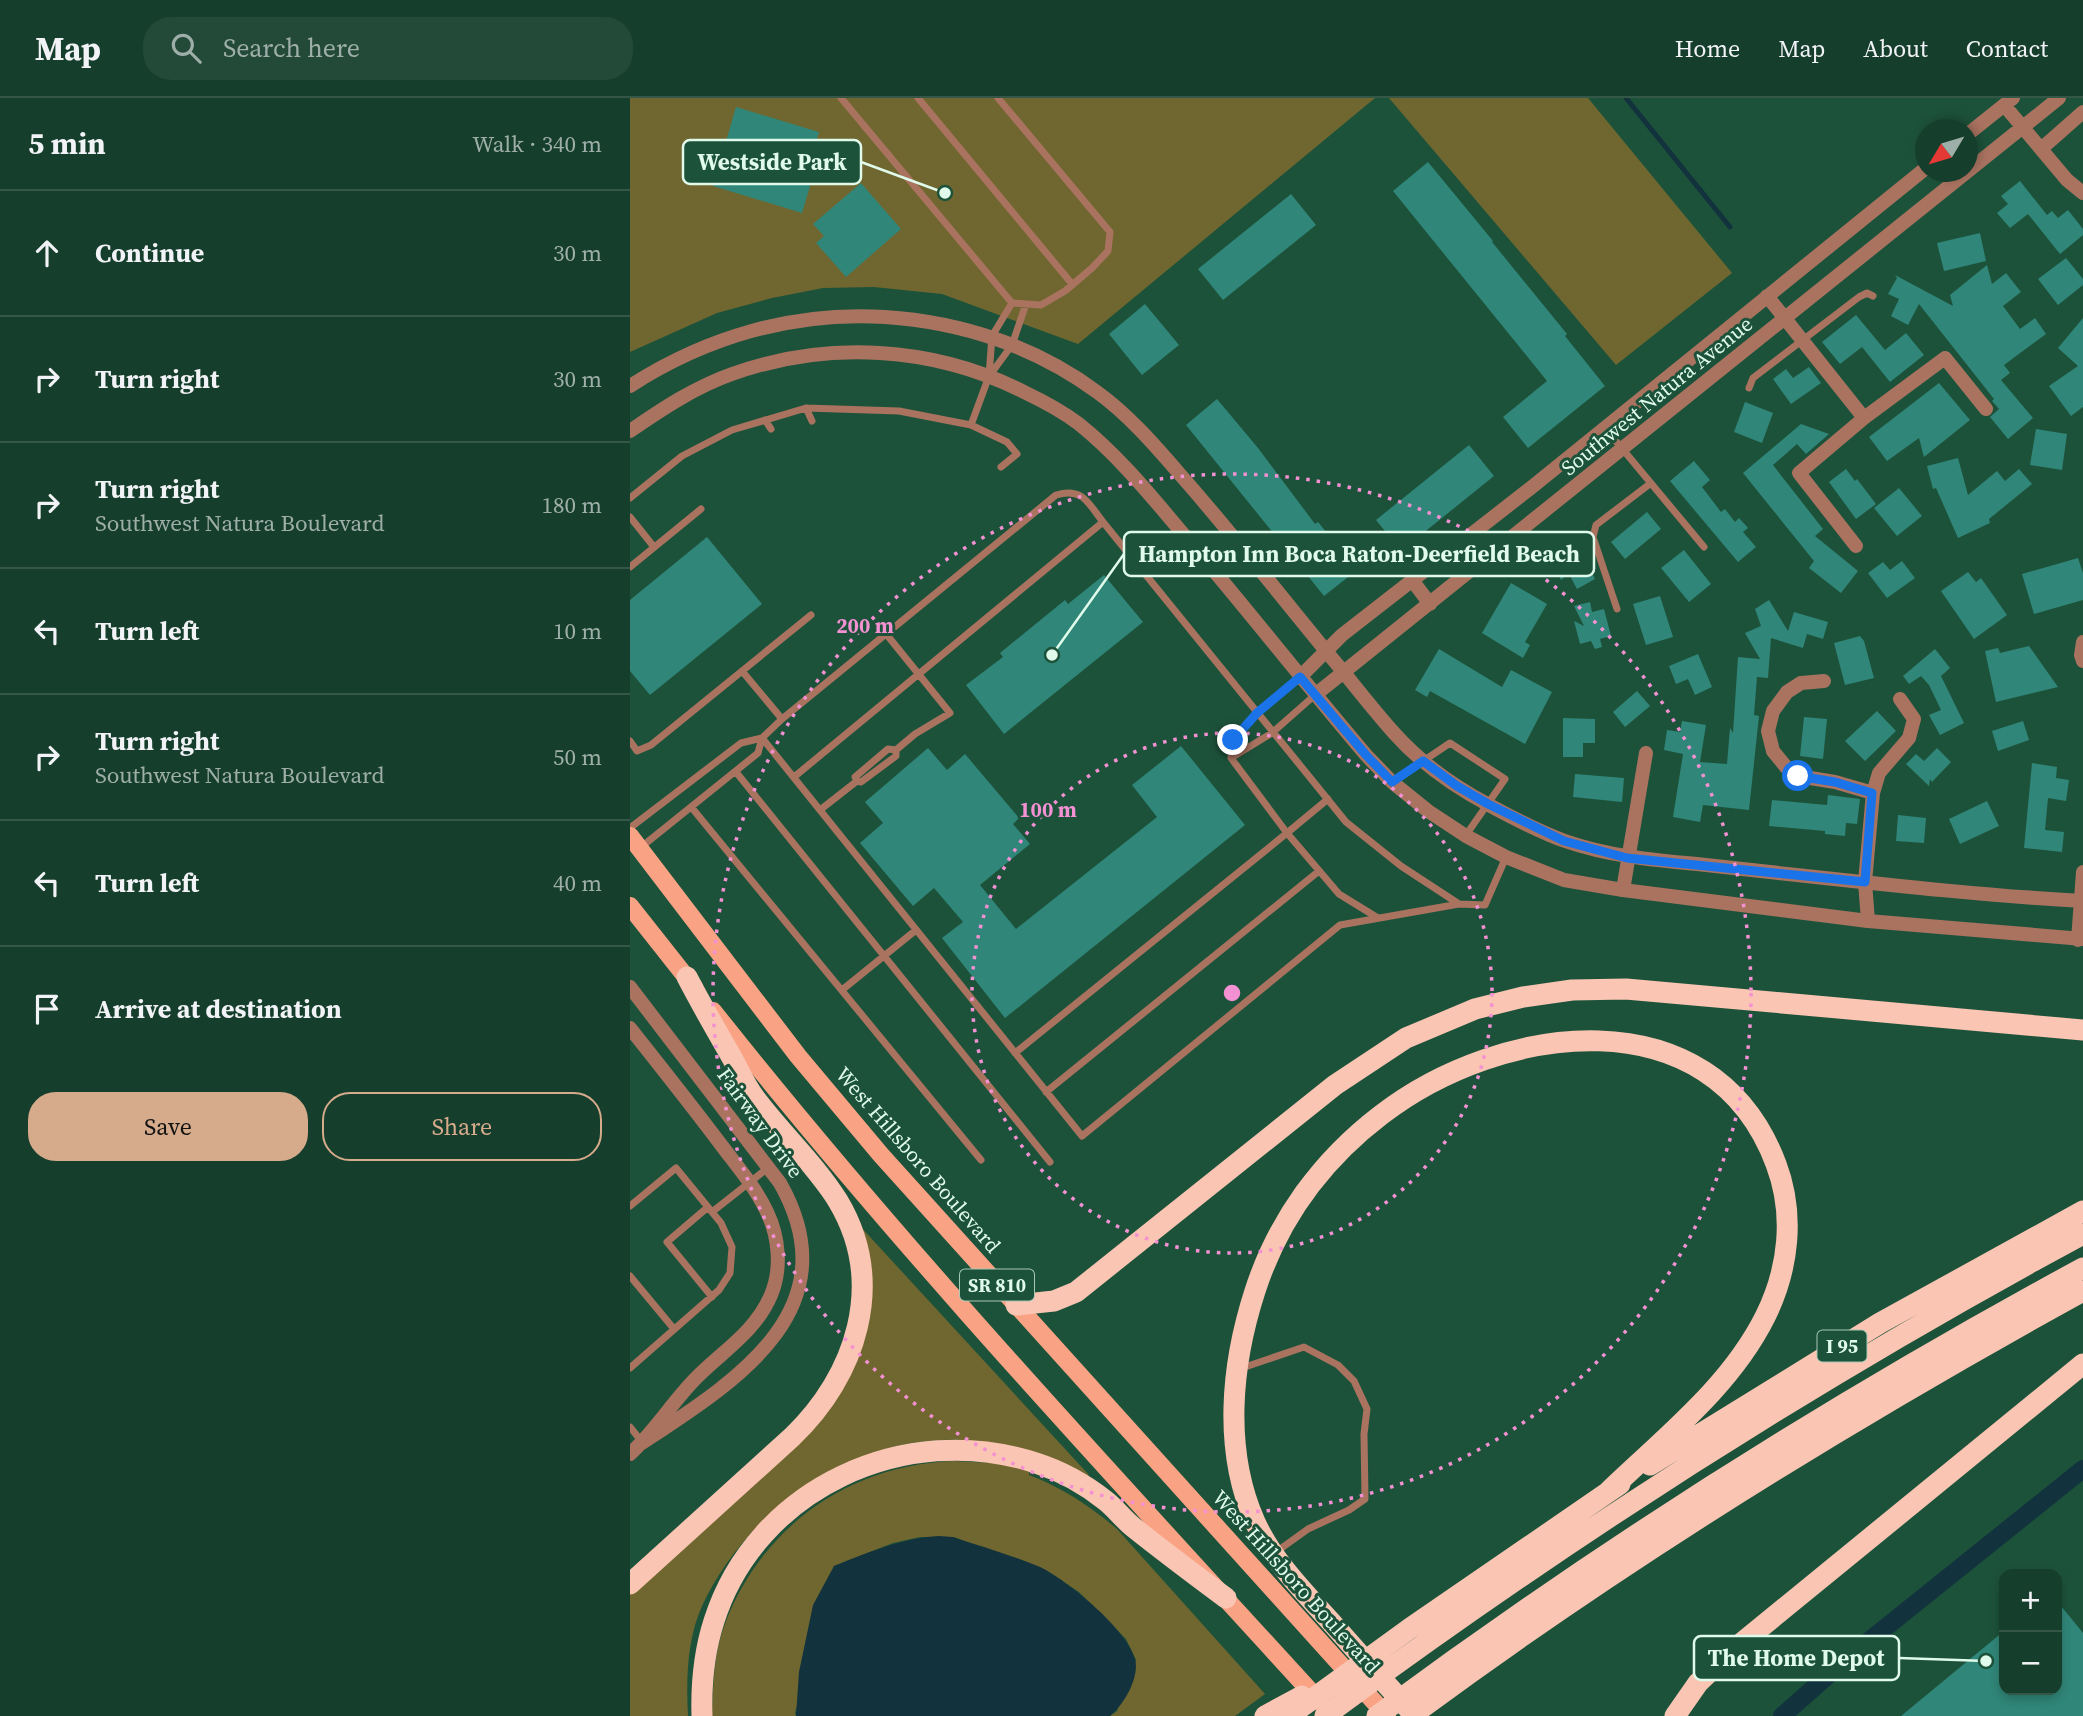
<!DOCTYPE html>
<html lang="en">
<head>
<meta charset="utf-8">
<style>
  :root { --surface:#163e2c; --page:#234938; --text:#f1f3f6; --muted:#9eaea9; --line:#355748; --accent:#d6ab8b }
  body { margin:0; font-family:"Source Serif 4",serif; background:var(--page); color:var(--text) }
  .controls { position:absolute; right:21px; bottom:21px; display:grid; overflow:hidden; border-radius:14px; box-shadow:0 4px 10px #0003 }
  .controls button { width:63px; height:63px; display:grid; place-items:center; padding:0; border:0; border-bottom:2px solid var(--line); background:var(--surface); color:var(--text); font:35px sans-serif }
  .compass { position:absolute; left:1285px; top:21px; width:63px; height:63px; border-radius:50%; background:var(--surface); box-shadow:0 4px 10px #0003; rotate:232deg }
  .stop { position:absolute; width:21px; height:21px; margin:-16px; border:5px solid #1a73e8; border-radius:50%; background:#fff }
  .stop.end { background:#1a73e8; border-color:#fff; box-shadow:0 2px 7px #0008 }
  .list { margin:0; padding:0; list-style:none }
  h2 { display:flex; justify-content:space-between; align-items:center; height:91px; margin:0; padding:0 28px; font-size:30px }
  h2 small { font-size:23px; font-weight:400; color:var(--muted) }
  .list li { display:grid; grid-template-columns:46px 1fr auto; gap:21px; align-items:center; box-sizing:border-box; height:126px; padding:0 28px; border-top:2px solid var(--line) }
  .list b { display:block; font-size:26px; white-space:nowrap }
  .list p { margin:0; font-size:23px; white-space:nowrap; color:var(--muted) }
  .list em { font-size:23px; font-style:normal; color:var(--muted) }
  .actions { display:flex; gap:14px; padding:21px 28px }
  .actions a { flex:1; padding:16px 0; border:2px solid var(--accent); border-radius:28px; text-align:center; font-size:24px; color:var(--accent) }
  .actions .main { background:var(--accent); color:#111 }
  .icon { flex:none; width:38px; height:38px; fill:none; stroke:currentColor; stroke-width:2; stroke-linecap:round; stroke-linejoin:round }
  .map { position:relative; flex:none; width:1453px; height:1618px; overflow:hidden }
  header { display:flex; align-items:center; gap:42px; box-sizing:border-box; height:98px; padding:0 35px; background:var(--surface); border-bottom:2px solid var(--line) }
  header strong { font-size:33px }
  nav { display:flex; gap:38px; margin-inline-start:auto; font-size:24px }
  .search { width:490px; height:63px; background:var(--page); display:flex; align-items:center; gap:18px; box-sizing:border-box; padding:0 24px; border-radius:28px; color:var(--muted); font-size:26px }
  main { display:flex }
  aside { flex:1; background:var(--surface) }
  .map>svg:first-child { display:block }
  .green { fill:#706730 }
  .water { fill:#12333d }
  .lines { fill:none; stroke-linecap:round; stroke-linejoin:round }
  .stream { stroke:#12333d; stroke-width:5 }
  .canal { stroke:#12333d; stroke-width:18 }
  .building { fill:#308678 }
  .service { stroke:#a97360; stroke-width:7 }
  .minor { stroke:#a97360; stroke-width:14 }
  .tertiary { stroke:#a97360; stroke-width:14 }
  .primary { stroke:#faa384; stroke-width:18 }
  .motorway { stroke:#fac5b2; stroke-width:21 }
  .route { stroke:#1a73e8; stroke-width:9 }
  .ring { fill:none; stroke:#f491d3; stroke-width:3.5; stroke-dasharray:3.5 7 }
  .labels { text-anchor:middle; stroke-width:6; stroke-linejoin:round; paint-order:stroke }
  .shield { fill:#1d523a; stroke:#a6c8b6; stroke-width:2 }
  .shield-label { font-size:19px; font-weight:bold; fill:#e0fbeb }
  .street-label { font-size:21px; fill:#e0fbeb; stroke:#1d523a }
  .centre { fill:#f491d3; stroke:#1d523a; stroke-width:3.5 }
  .ring-label { font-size:21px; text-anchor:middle; font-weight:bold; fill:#f491d3; stroke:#1d523a; stroke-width:6; stroke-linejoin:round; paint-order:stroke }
  .leader { fill:none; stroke:#e0fbeb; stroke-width:2.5 }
  .callout-dot { fill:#e0fbeb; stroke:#1d523a; stroke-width:2.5 }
  .callout { fill:#1d523a; stroke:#e0fbeb; stroke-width:2.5 }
  .callout-label { font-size:23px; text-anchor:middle; font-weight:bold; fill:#e0fbeb }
</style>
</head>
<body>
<header>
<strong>Map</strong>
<div class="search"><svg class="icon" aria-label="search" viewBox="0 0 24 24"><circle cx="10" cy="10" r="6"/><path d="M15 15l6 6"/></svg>Search here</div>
<nav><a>Home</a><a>Map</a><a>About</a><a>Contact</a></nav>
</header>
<main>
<aside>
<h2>5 min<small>Walk · 340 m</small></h2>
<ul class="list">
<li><svg class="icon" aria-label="ahead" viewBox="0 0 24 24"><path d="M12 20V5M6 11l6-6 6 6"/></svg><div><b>Continue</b></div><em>30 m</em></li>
<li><svg class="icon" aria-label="right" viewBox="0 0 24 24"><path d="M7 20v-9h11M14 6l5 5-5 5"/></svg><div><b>Turn right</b></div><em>30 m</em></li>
<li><svg class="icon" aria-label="right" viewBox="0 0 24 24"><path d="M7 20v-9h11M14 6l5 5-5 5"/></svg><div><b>Turn right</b><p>Southwest Natura Boulevard</p></div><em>180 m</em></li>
<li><svg class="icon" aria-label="left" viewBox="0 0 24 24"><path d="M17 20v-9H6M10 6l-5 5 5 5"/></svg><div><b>Turn left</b></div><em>10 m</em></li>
<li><svg class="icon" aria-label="right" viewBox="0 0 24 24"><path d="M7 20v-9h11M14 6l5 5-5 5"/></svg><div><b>Turn right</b><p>Southwest Natura Boulevard</p></div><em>50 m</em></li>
<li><svg class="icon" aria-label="left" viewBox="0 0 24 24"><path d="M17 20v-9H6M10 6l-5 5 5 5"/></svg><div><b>Turn left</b></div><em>40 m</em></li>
<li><svg class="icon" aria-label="arrive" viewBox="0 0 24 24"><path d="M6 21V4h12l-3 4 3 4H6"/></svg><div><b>Arrive at destination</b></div></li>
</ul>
<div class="actions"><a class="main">Save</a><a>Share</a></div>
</aside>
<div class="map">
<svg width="1453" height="1618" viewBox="0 0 1453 1618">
  <rect width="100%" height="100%" fill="#1d523a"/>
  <path class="green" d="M0,0H745L448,246L312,196L244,189L193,190L142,200L87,215L0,254Z
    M759,0H958L1102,175L986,267Z
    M229,1127L459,1377L454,1381C415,1365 375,1345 333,1342C224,1336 117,1411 72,1508C57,1541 56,1582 58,1618H0V1497L55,1445L222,1273Z
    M323,1363L362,1365L400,1372L399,1377C433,1390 460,1408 487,1431L635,1596L605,1618H480L487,1613L506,1562L496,1541L449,1494L411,1470L323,1439H290L263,1445L204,1468L165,1615L166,1618H82C83,1586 84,1553 96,1523C134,1427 220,1367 323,1363Z"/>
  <path class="water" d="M309,1438L323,1439C352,1449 382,1457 410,1469C437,1482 497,1531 505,1561C510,1579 494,1607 480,1618H166L169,1574L183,1507L204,1468C239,1454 272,1440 309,1438Z"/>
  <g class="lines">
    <path class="stream" d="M996,0L1100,129"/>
    <path class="canal" d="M1152,1618L1220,1558L1453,1371"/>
  </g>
  <path class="building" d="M106,9L189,34L174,83L181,85L172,115L83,88Z
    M798,64L863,143L862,144L937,236L935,238L975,288L898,350L873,319L917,283L763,93Z
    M1390,83L1417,117L1422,113L1428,120L1438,112L1453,131V137L1430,156L1398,116L1380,130L1367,115L1378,106L1371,98Z
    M231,85L271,131L216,179L186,145L194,138L183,126Z
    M661,96L686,127L593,202L568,171Z
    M1350,135L1356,163L1314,173L1307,145Z
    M1436,160L1453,181V187L1428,207L1408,181Z
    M1357,167L1362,186L1376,175L1391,194L1373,208L1390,231L1405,220L1416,236L1374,267L1380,275L1371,282L1403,320L1378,341L1360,319L1369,311L1362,303L1364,301L1289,206L1278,227L1261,218L1269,201L1258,196L1267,180L1265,177L1323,208L1320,197Z
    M515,206L549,247L512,277L479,236Z
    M1226,217L1255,252L1276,235L1294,257L1260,284L1232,249L1210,266L1192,244Z
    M1453,220V309L1441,318L1419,288L1448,268L1428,250Z
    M1179,269L1191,285L1161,306L1143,281L1156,271L1163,280Z
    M1309,285L1340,322L1294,359L1289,340L1257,363L1239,339Z
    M587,301L628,350L685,426L688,424L727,472L694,498L556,327Z
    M1115,304L1143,315L1132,345L1104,334Z
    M1171,326L1199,336L1176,356L1167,346L1143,367L1193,431L1185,438L1228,473L1211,495L1179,470L1184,463L1113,375Z
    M1406,331L1437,336L1432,372L1400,367Z
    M839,347L864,378L771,453L746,422Z
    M1328,360L1338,397L1367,373L1375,383L1389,371L1402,386L1359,421L1360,425L1328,440L1306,390L1303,391L1297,368Z
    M1064,363L1080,382L1072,389L1091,414L1095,411L1105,424L1109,420L1118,430L1113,434L1126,449L1108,464L1040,383Z
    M1216,371L1225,383L1227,381L1246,406L1226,421L1199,384Z
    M1269,390L1292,418L1267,438L1244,410Z
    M1017,414L1031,431L995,461L981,444Z
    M77,439L132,506L20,597L0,573V502Z
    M948,446L965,481L947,491L939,476L931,482L920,460Z
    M1054,452L1081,486L1059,504L1031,470Z
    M1448,460L1453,475V502L1404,516L1392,476Z
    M1272,463L1285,480L1257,500L1238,475L1253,464L1260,472Z
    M1338,474L1346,484L1351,480L1377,517L1344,541L1311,493Z
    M474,477L513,524L374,636L336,587L373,559L370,555L435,502L438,506Z
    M881,485L917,506L895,544L900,547L893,560L852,535Z
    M1030,498L1043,539L1016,547L1003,506Z
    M1139,502L1158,533L1164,514L1198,524L1193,541L1177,536L1173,550L1141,540L1138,580L1127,579L1124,617L1129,618L1119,712L1073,707L1070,724L1043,719L1053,656L1034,652L1037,632L1050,634L1052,623L1076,627L1070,664L1097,666L1100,630L1103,635L1108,559L1130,561L1115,535L1131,528L1125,511Z
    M960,504L962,514L974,511L981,538L970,541L972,549L965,551L961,543L950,546L944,523L954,528L944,508Z
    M1230,538L1234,543L1244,580L1215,587L1204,545Z
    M1399,548L1428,589L1366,604L1355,553L1368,550L1370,555Z
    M809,551L872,589L881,572L922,594L895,646L800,593L797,599L785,592Z
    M1305,551L1320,570L1311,578L1334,625L1310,637L1299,617L1311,612L1299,587L1291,578L1279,586L1273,578Z
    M1068,556L1082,589L1065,597L1058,581L1046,586L1039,568Z
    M1007,593L1020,608L995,629L983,614Z
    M1247,613L1266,633L1235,663L1215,643Z
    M1174,619L1197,621L1193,661L1170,658Z
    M933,620L965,621V645H953V659H933Z
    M1393,623L1399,642L1368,653L1362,633Z
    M551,648L615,727L375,920L312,840L333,824L304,790L283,808L230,745L253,725L235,704L298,650L317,672L335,656L389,720L383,726L400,746L350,787L386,831L527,719L502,687Z
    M1307,650L1321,664L1302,684L1300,681L1299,688L1276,666L1286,656L1294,663Z
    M1402,665L1427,669L1426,680L1439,682L1436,703L1418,700L1415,732L1434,734L1432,754L1394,750Z
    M945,676L994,680L992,704L943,699Z
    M1198,697L1230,701L1227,726L1216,725L1215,738L1195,736V733L1139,728L1142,702L1197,707Z
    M1357,703L1369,728L1330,746L1319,721Z
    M1268,717L1296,720L1294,745L1266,743Z
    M1427,1503L1453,1535V1618H1271L1374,1533V1592H1427Z"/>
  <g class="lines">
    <path class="service" d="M211,0L382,205L411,207L435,193L462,170L478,153L480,134L368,0
      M288,0L442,186
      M360,277L382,247L396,206
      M1119,290L1123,280L1229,199L1237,195L1243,198
      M176,310L182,323
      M135,322L141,331
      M975,330L1074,449
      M371,369L387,356L377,344L341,327L359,278L362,238L382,205
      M0,400L52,358L102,332L176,310L269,313L341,327
      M0,419L24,449
      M473,424L716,724L771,768L829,806
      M0,469L71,411
      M987,511L963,439L966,427L1021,385
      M257,537L320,615L285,636L266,652V658L231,684L227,683L225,679L258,651L266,652
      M112,573L152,621
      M132,640L452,1038L710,827L829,806L855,807L876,759
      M0,643L7,653L21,647L181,517
      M601,660L642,635L685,597
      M106,674L420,1064
      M762,684L820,645L875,681L836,737
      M698,701L657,735L709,796L748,820
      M62,710L351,1062
      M190,712L227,683
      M0,730L111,645L132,640L152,621L426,397C453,389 458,405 473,424L164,679
      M10,750L128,655L132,640
      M212,892L286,832
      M385,955L657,735L601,660L603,642L627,615L670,579
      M416,994L689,773
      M0,1108L46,1070L91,1125L102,1149L100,1175L89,1192L0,1270
      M78,1109L37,1144L82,1199
      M82,1114L139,1069
      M0,1178L44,1231
      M612,1270L674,1249L708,1267L724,1283L737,1311L734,1336L735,1401L719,1412L678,1431L646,1454
      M0,1329L12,1344"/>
    <path class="minor" d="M1374,7L1437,82L1453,95
      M1338,36L1383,0
      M1411,51L1453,14
      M1137,198L1234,320
      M1226,448L1169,375L1234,320L1315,260L1356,311
      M782,482L800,506
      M1453,544L1451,557L1453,563
      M670,579L712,537L902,389L1296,70
      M1194,583L1171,585L1157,594L1143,613L1138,633L1143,653L1156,669L1168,678L1205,684L1243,695
      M685,597L1429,0
      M993,792L1016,655
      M1238,823L1235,784L1243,695L1249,675L1279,640L1284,621L1270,601
      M1448,842L1453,774
      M0,889L150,1085C222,1212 106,1283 12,1345
      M0,930C31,969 62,1008 92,1048C107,1068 126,1090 137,1114C149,1139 152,1171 141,1197C126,1233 93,1253 67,1279C43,1303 25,1333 0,1356"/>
    <path class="tertiary" d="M0,288C76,239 164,213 255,219C331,224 405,248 467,294C503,320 532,356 561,389C613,449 661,511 711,571C729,593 746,615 765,636C791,665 825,689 859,707C883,720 909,734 935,743C978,758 1022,762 1067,766C1104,770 1140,774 1176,778C1268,788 1361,798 1453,803
      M0,333C32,311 65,289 102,276C197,242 304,248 394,294C413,303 432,313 449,326C489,358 521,398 554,437C616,510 675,585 736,657L762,684L798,713L836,738L876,759L934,782L993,792L1238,823L1453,841"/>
    <path class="primary" d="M0,738L168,958L251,1057L757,1618
      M0,808L64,889
      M83,913C274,1154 484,1378 691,1605"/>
    <path class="motorway" d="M386,1207L424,1203L446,1194L705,987L776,940L845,911L893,899L942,892L996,891L1453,932
      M1020,1367L1250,1225L1453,1113
      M0,1486L162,1339C226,1278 257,1185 208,1103C185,1066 151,1035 125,1000C115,987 109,972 101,958C86,932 71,906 57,879
      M72,1618C71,1586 74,1554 84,1523C126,1390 276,1322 406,1365C431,1373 456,1387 476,1403C486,1411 493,1421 503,1429C533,1453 565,1477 596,1500
      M635,1618L672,1598
      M659,1618L779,1531L990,1386
      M695,1618C937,1439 1189,1278 1453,1136
      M747,1618C971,1452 1207,1303 1453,1170
      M781,1618C994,1460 1220,1321 1453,1193
      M785,1618C757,1587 729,1556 701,1524C673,1493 643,1463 625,1424C593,1352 601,1267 625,1193C648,1122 692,1062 751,1017C870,925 1082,895 1146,1066C1165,1116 1159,1171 1135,1219C1100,1289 1034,1340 978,1394
      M1045,1618L1068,1585L1097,1557L1453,1266"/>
  </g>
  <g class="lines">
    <path class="route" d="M603,642L627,615L670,579L736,657L762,684L793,663L827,688L858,706L934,743L997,760L1235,784L1242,695L1205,684L1168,678"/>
  </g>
  <g class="ring">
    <circle cx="602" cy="895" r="260"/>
    <circle cx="602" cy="895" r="519"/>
  </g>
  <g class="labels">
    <g class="shield">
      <rect x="330" y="1171.5" width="74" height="31" rx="5"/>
      <rect x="1187.5" y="1232.5" width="49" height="31" rx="5"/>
    </g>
    <g class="shield-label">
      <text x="367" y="1194">SR 810</text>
      <text x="1212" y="1255">I 95</text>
    </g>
    <g class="street-label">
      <text transform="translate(1027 298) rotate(-39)" y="7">Southwest Natura Avenue</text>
      <text transform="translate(130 1025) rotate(54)" y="7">Fairway Drive</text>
      <text transform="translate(288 1062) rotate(49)" y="7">West Hillsboro Boulevard</text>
      <text transform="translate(666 1484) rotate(48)" y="7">West Hillsboro Boulevard</text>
    </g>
  </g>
  <circle cx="602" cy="895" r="10" class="centre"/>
  <g class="ring-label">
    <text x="235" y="535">200 m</text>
    <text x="418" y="719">100 m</text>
  </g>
  <path class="leader" d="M315 95L231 64M422 557L494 456M1356 1563L1269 1560"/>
  <g class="callout-dot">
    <circle cx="315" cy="95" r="7"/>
    <circle cx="422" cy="557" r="7"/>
    <circle cx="1356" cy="1563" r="7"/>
  </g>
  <g class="callout">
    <rect x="53" y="42" width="178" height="44" rx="7"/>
    <rect x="494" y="434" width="470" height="44" rx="7"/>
    <rect x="1064" y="1538" width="205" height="44" rx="7"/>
  </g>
  <g class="callout-label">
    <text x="142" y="72">Westside Park</text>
    <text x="729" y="464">Hampton Inn Boca Raton-Deerfield Beach</text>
    <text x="1166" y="1568">The Home Depot</text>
  </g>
</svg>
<div class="controls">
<button>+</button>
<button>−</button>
</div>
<svg class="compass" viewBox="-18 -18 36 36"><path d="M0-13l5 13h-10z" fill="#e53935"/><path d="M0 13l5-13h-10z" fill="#9eaea9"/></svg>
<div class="stop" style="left:1168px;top:678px"></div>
<div class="stop end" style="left:603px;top:642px"></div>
</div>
</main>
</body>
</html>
